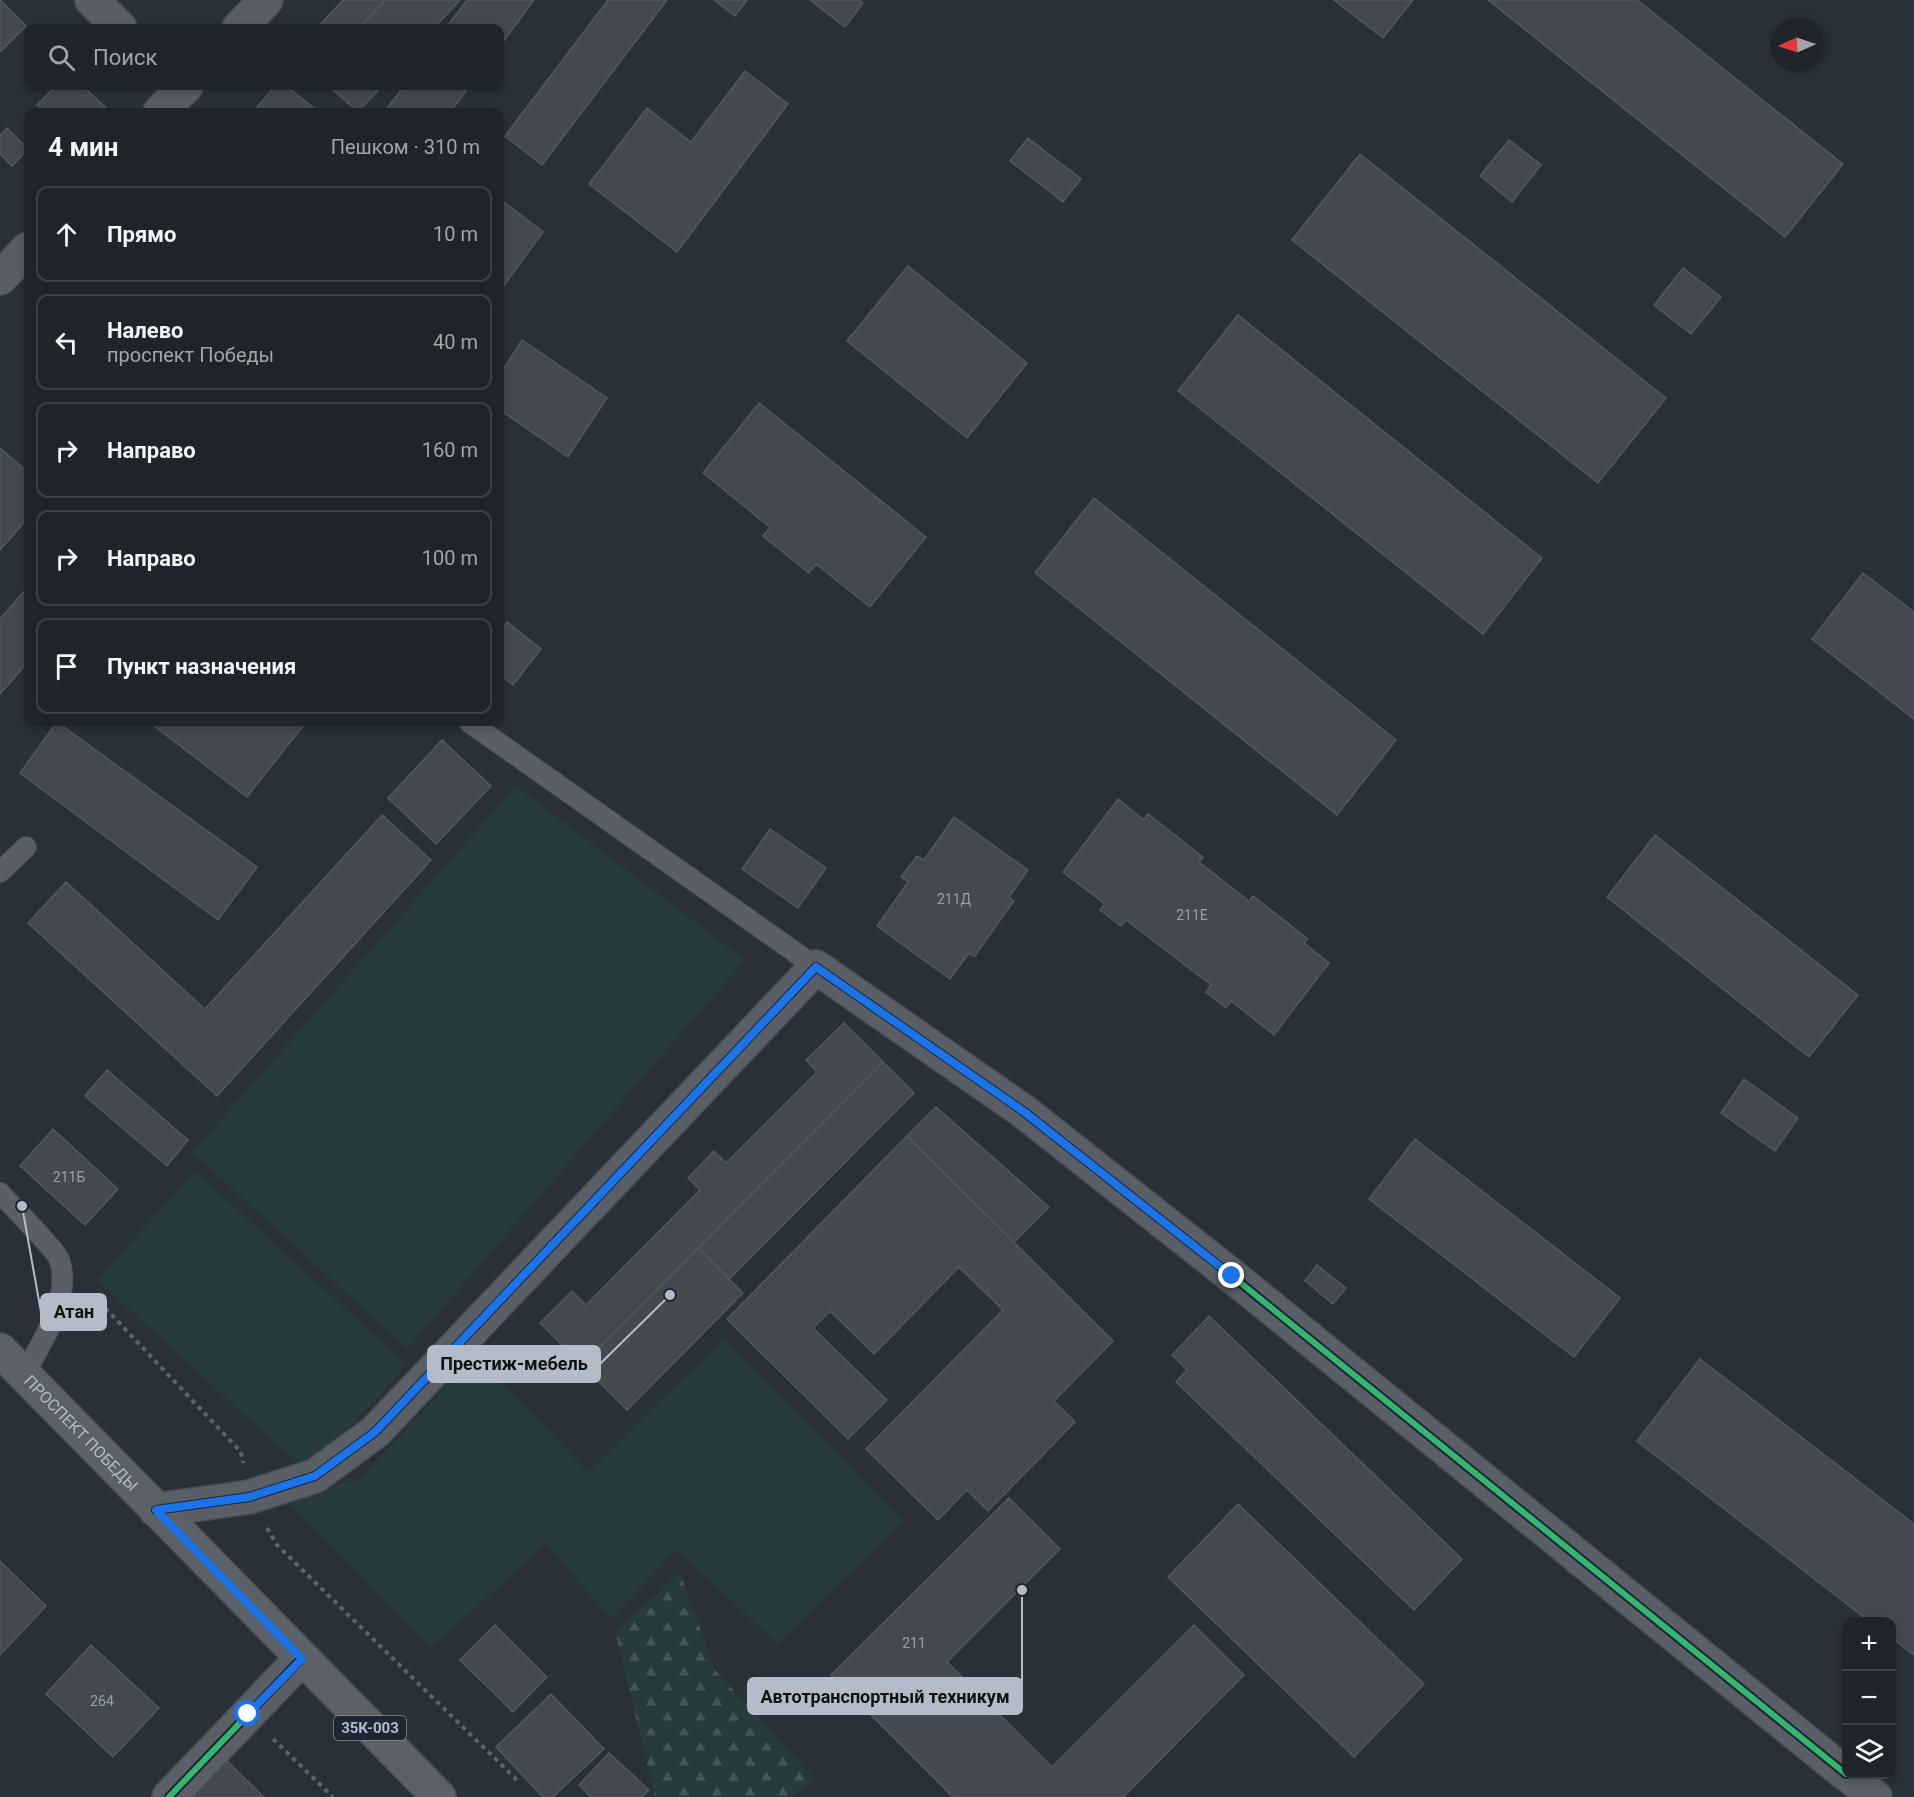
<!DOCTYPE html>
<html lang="ru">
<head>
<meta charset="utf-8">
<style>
  :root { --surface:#20242a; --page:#282c32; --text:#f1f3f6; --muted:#a2a4a8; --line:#3d4147 }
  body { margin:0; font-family:Roboto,sans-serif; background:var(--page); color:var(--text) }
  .controls { position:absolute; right:18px; bottom:18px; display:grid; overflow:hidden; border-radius:12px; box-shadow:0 3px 9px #0003 }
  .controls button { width:54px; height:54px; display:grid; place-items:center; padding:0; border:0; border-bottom:2px solid var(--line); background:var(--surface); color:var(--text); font:30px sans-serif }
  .compass { position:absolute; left:1770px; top:18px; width:54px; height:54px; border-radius:50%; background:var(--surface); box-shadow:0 3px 9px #0003; rotate:267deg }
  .stop { position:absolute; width:18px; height:18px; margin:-14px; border:4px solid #1a73e8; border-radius:50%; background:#fff }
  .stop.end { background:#1a73e8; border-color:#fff; box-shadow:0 2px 6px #0008 }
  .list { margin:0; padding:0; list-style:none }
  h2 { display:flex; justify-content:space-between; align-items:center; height:78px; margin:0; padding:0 24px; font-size:26px }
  h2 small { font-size:20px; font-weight:400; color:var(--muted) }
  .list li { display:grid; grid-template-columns:39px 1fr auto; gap:18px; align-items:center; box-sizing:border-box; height:96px; margin:0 12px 12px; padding:0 12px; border:2px solid var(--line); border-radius:12px }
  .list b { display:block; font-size:22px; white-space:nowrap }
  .list p { margin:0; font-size:20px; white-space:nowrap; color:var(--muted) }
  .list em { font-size:20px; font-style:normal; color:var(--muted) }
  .icon { flex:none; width:33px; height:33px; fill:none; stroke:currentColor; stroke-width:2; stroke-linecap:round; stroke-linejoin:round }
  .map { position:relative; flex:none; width:1914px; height:1797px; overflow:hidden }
  .search { position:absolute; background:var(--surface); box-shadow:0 3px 9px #0003; left:24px; top:24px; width:480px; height:66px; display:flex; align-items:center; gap:15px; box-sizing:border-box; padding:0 21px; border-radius:12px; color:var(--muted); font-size:22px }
  .panel { position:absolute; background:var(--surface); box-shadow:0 3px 9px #0003; left:24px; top:108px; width:480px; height:618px; border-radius:12px }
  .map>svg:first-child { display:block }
  .green { fill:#273a3e }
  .forest { fill:url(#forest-firs) }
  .building { fill:#444950; stroke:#52575f; stroke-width:1.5 }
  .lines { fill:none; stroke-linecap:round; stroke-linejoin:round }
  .service-casing { stroke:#484c53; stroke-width:22 }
  .minor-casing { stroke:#484c53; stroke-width:36 }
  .secondary-casing { stroke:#484c53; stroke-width:36 }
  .primary-casing { stroke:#484c55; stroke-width:36 }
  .path { stroke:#5d636a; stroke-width:4; stroke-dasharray:4.5 4.5; stroke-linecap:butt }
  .service { stroke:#5a5e66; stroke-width:20 }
  .minor { stroke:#5a5e66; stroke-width:33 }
  .secondary { stroke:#595d64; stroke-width:33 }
  .primary { stroke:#5c6168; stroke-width:33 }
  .cycleway-casing { stroke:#1d2633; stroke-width:10 }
  .cycleway { stroke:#33b770; stroke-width:6 }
  .route { stroke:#1a73e8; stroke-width:8 }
  .labels { text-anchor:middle; stroke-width:4.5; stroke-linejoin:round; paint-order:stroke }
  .number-label { font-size:14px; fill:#989fab }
  .shield { fill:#1d2633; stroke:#878f9c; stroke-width:1.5 }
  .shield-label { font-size:15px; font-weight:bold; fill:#b4bcc9 }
  .street-label { font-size:16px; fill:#b4bcc9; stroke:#1d2633 }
  .leader { fill:none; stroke:#b4bcc9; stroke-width:2 }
  .callout-dot { fill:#b4bcc9; stroke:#1d2633; stroke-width:2 }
  .callout { fill:#b4bcc9; stroke:#b4bcc9; stroke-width:2 }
  .callout-label { font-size:18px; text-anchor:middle; font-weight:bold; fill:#111 }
</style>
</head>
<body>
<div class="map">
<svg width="1914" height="1797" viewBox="0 0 1914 1797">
  <defs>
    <pattern id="forest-firs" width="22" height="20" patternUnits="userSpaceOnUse" patternTransform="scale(1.5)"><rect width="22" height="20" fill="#273a3e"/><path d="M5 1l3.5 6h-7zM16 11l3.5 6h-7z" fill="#445559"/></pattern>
  </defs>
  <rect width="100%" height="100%" fill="#2a3038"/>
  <path class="green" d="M516,786L745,960L407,1349L192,1152Z
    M195,1171L407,1365L308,1473L97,1280Z
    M724,1338L904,1521L778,1644L676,1550L611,1619L546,1544L431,1648L289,1503L361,1477L476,1355L588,1472Z"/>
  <path class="forest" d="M680,1573L715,1670L815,1779L792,1797H655L615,1631Z"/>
  <path class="building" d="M0,0L26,26L0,52Z
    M343,0H385L359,28H317Z
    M385,0H460L434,28H359Z
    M467,0H534L500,46V28H446Z
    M608,0H667L542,165L505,136Z
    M714,0H747L735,16Z
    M810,0H859L863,3L845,27Z
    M1334,0H1413L1383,38Z
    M1488,0H1637L1843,164L1785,237Z
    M745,71L788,104L677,252L589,184L647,108L691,142Z
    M56,86H83L108,110L105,112H45L37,105Z
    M275,86H286L319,112H253Z
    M329,86H382L358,112Z
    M404,86H470L450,112H384Z
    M7,128L28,149L12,166L0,154V135Z
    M1028,138L1081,179L1063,202L1010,161Z
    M1509,140L1541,165L1512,202L1480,176Z
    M1360,154L1666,398L1598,483L1292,240Z
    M500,199L543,232L500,291Z
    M908,266L1027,363L967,438L847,341Z
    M1683,268L1721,297L1691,334L1654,305Z
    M1238,315L1542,558L1483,634L1178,391Z
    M522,340L607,398L568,457L500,410V374Z
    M759,403L926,537L870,607L816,564L809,573L763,536L770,527L703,473Z
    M0,448L28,472V518L0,550Z
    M1094,498L1396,740L1337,815L1035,573Z
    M1863,573L1914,612V719L1812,639Z
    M28,587V662L0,694V619Z
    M507,622L541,649L513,685L500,675V632Z
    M57,722L257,867L218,920L20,773Z
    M149,722H306L247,797Z
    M442,740L491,786L436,844L388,798Z
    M1118,799L1144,820L1148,814L1203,857L1199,862L1249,901L1253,896L1308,939L1304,943L1329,963L1274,1035L1231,1001L1226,1008L1206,992L1211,985L1126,920L1121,926L1100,910L1105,904L1063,872Z
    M382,815L431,860L217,1096L28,923L66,882L205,1009Z
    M954,817L1028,870L1009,897L1014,901L974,957L969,953L950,979L877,926L908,882L901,877L917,856L924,860Z
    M770,829L826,868L798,908L742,869Z
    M1655,835L1858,995L1809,1057L1607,897Z
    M844,1023L883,1062L582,1365L540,1323L572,1291L586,1305L700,1190L688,1178L714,1151L726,1163L817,1072L806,1060Z
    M883,1062L914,1093L729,1279L698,1248Z
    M107,1070L188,1140L167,1166L85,1096Z
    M1744,1079L1798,1118L1775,1151L1721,1113Z
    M936,1107L1049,1207L1014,1242L907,1136Z
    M53,1129L118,1189L85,1225L20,1166Z
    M907,1136L1113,1341L1054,1401L1075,1422L988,1511L967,1490L938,1520L866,1449L1003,1310L959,1267L874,1354L830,1311L813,1328L887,1400L848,1439L727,1319Z
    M1415,1139L1620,1298L1574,1357L1369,1199Z
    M698,1248L743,1293L627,1410L582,1365Z
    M1317,1265L1346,1288L1333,1304L1305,1281Z
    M1209,1316L1462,1559L1414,1610L1176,1382L1187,1370L1172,1355Z
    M1700,1359L1914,1524V1655L1892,1638V1622H1870L1637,1441Z
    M1009,1498L1060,1549L947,1662L1052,1767L1194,1625L1244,1675L1123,1797H953L831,1675Z
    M1238,1504L1424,1684L1354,1757L1168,1577Z
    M0,1561L46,1606L0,1655Z
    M495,1625L547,1677L513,1712L460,1660Z
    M91,1645L159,1708L113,1757L46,1694Z
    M551,1694L604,1749L553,1797H543L496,1747Z
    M609,1753L649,1790L642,1797H591L579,1785Z
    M227,1761L264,1797H193Z"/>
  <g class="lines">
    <g class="service-casing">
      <path id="service" d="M469,722L816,967
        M0,872L26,847
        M0,1193C10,1204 55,1249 59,1259C73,1297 41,1343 24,1375"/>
    </g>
    <g class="minor-casing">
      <path id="minor" d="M92,0L120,28
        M156,1510L249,1497L315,1476L375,1432L816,967L1023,1111L1232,1276L1846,1774
        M1847,1774L1875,1797
        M169,1797L301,1659"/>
    </g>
    <g class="secondary-casing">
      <path id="secondary" d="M239,28L266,0
        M160,112L186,86
        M0,278L28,249"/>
    </g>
    <g class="primary-casing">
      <g id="primary">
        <path id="s1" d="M0,1350L439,1797"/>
      </g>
    </g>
    <path class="path" d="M93,1295L241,1452L243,1463
      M267,1528L277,1545L520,1783
      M273,1739L333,1797"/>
    <use href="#service" class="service"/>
    <use href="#minor" class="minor"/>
    <use href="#secondary" class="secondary"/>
    <use href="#primary" class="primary"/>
    <g class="cycleway-casing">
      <path id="cycleway" d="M156,1510L249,1497L315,1476L375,1432L816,967L1023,1111L1232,1276L1846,1774
        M169,1797L301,1659"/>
    </g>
    <use href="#cycleway" class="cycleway"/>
  </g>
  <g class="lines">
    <path class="route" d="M248,1714L302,1659L156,1510L249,1497L315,1476L375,1432L816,967L1023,1111L1232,1276"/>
  </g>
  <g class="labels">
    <g class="number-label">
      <text x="954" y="904">211Д</text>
      <text x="1192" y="920">211Е</text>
      <text x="69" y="1182">211Б</text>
      <text x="914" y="1648">211</text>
      <text x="102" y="1706">264</text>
    </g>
    <rect class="shield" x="334" y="1716" width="72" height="24" rx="4.5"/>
    <g class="shield-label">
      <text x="370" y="1733">35К-003</text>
    </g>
    <g class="street-label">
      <text dy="6" stroke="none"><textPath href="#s1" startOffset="116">ПРОСПЕКТ ПОБЕДЫ</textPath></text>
    </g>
  </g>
  <path class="leader" d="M22 1206L41 1312M670 1295L600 1364M1022 1590L1022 1696"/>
  <g class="callout-dot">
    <circle cx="22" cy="1206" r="6"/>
    <circle cx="670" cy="1295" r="6"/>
    <circle cx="1022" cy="1590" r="6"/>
  </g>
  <g class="callout">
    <rect x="41" y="1294" width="65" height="36" rx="6"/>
    <rect x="428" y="1346" width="172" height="36" rx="6"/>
    <rect x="748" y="1678" width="274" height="36" rx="6"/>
  </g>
  <g class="callout-label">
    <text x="74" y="1318">Атан</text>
    <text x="514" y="1370">Престиж-мебель</text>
    <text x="885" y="1703">Автотранспортный техникум</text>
  </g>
</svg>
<div class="controls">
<button>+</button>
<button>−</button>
<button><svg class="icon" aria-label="layers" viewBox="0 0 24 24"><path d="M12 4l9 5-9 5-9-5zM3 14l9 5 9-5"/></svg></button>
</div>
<svg class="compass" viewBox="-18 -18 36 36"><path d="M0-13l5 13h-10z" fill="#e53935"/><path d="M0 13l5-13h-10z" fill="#a2a4a8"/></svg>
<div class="stop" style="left:248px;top:1714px"></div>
<div class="stop end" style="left:1232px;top:1276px"></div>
<div class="search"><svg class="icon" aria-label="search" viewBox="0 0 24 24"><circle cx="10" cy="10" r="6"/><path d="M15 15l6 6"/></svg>Поиск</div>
<section class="panel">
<h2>4 мин<small>Пешком · 310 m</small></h2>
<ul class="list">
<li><svg class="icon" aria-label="ahead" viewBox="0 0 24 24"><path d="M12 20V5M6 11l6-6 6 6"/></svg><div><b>Прямо</b></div><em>10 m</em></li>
<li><svg class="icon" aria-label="left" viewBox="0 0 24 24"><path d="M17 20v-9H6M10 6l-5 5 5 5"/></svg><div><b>Налево</b><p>проспект Победы</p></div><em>40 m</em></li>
<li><svg class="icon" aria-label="right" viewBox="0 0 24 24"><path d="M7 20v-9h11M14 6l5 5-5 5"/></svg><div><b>Направо</b></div><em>160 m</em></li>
<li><svg class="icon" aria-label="right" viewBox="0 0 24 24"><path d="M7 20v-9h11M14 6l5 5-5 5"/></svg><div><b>Направо</b></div><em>100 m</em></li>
<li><svg class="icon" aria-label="arrive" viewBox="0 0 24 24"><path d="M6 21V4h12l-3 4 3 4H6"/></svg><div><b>Пункт назначения</b></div></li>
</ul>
</section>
</div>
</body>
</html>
